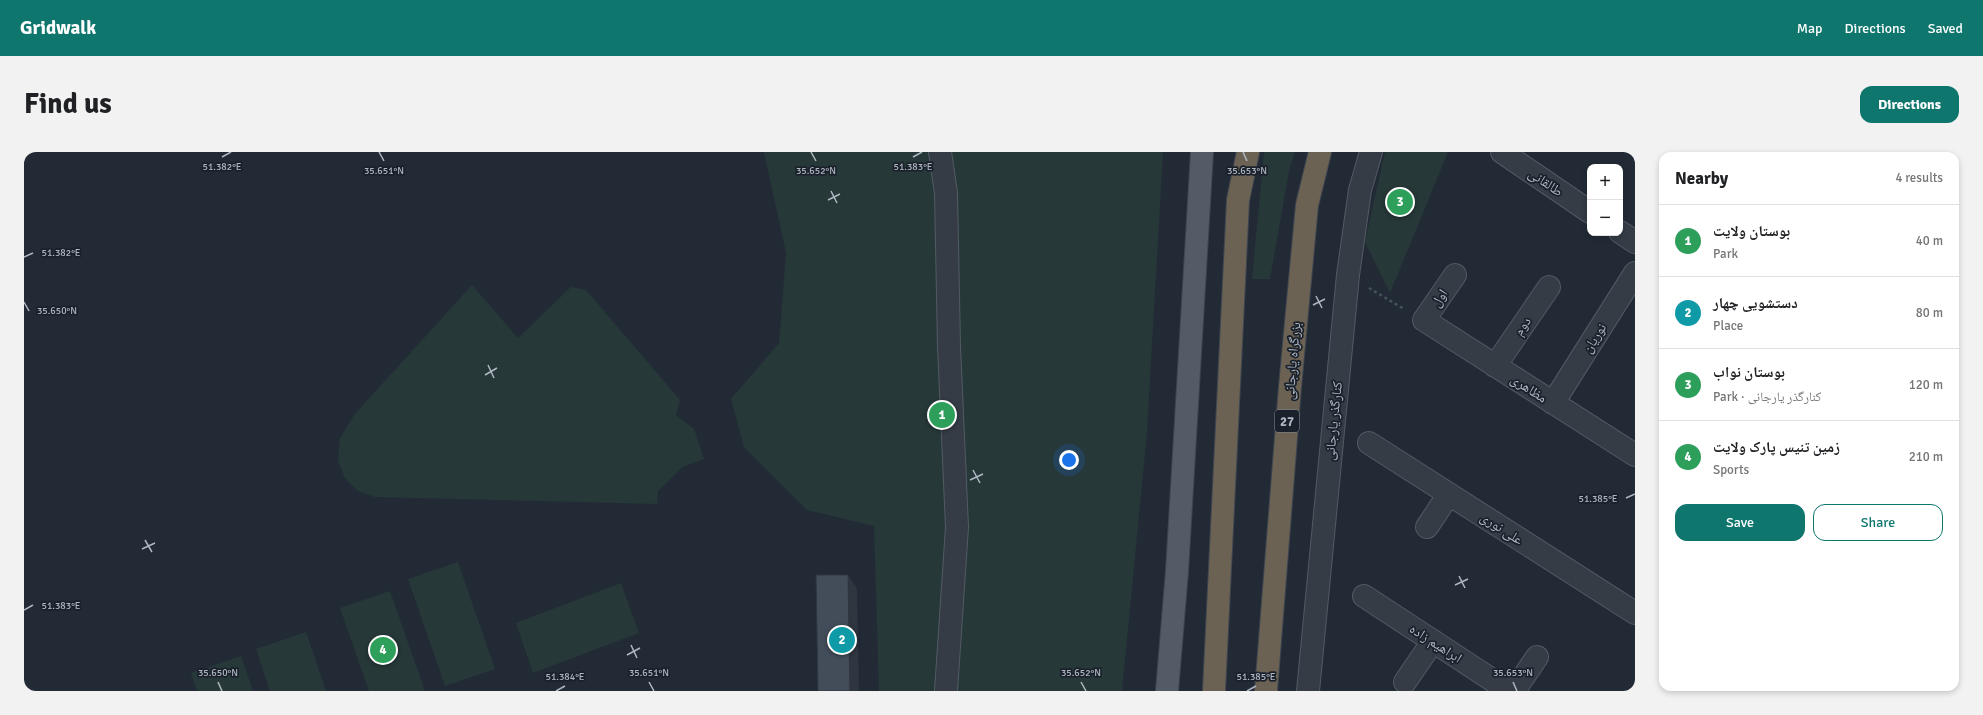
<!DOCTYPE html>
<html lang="en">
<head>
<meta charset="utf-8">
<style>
  :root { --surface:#fff; --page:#f2f2f2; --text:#202124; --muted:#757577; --line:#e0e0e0; --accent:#0f766e }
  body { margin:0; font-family:Signika,"Noto Naskh Arabic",sans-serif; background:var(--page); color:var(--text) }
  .controls { position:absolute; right:12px; top:12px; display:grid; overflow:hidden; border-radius:8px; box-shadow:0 2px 6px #0003 }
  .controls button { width:36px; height:36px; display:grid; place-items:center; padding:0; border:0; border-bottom:1px solid var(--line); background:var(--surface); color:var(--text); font:20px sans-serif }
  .you { position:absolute; left:1045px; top:308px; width:14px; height:14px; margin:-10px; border:3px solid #fff; border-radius:50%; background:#1a73e8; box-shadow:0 0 0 6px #1a73e833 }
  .badge { display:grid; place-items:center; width:26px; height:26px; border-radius:50%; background:var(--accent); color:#fff; font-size:13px; font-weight:700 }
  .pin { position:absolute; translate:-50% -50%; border:2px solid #fff; box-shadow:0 1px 4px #0006 }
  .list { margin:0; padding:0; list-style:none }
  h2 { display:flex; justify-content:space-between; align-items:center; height:52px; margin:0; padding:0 16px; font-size:17px }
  h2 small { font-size:13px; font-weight:400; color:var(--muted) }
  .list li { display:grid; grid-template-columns:26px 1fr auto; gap:12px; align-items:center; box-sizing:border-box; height:72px; padding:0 16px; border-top:1px solid var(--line) }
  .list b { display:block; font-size:15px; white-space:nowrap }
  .list p { margin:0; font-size:13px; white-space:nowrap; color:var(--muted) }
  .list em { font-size:13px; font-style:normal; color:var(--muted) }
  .actions { display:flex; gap:8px; padding:12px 16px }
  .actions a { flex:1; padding:9px 0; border:1px solid var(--accent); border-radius:12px; text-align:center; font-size:14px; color:var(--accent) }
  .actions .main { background:var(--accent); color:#fff }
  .map { position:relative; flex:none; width:1611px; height:539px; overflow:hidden; border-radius:12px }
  header { display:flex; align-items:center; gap:24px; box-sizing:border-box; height:56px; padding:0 20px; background:var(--accent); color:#fff }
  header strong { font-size:19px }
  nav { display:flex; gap:22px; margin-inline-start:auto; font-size:14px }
  .intro { display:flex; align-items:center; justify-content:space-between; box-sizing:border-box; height:96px; padding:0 24px }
  h1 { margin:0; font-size:28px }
  .button { padding:10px 18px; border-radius:12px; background:var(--accent); color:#fff; font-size:14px; font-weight:700 }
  main { display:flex; gap:24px; padding:0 24px }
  aside { flex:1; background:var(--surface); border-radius:12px; box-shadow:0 2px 6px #0003 }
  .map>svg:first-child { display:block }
  .green { fill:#273839 }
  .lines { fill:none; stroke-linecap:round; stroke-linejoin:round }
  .minor-casing { stroke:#525a64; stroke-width:24 }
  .major-casing { stroke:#3e4550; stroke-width:24 }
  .highway-casing { stroke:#3f4751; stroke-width:24 }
  .path { stroke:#435356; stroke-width:2.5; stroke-dasharray:3 3; stroke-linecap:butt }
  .minor { stroke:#353c46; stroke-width:22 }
  .major { stroke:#535b66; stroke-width:22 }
  .highway { stroke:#6c6253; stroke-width:22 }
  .shaded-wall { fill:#2f363f }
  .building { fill:#434d5a; stroke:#2f363f }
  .ticks { fill:none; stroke:#afb7c3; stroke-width:1.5 }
  .labels { text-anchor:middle; stroke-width:3.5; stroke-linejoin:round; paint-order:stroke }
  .shield { fill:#1a212b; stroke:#828a95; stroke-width:1 }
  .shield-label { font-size:13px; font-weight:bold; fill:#afb7c3 }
  .street-label { font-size:14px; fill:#afb7c3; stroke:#1a212b }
  .ticks-label { font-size:10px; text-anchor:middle; fill:#afb7c3; stroke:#1a212b; stroke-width:3.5; stroke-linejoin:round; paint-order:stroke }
</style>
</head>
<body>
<header>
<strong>Gridwalk</strong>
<nav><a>Map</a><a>Directions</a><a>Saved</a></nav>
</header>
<div class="intro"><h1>Find us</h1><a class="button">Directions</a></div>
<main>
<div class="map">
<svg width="1611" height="539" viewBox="0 0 1611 539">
  <rect width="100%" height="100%" fill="#222a36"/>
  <path class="green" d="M740,0H1139L1123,280L1098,539H855L850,374L783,358L720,295L707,247L755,191L762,101Z
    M1240,0H1271L1265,19L1246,127H1228Z
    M1361,0H1424L1366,141L1341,90Z
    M448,133L494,186L547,135L562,138L656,248L652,263L670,277L680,307L658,315L634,339L633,352L351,345L334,339L321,326L314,309L316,286L330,263Z
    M434,410L471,517L421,534L384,427Z
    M597,431L615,481L509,521L492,471Z
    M366,439L401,539H345L316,456Z
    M282,480L302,539H246L232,497Z
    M217,504L229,539H173L167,521Z"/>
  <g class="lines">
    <g class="minor-casing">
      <path id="minor" d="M916,0L922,41L925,194L933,375L922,539
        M1478,0L1566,60
        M1596,80L1611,90
        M1431,123L1400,168L1611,303
        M1471,214L1525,135
        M1529,251L1611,121
        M1345,291L1611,461
        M1403,375L1425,342
        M1340,444L1485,539
        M1381,530L1409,489
        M1284,539L1324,123L1336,38L1347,0
        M1490,539L1513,505"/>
    </g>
    <g class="major-casing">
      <path id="major" d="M1143,539L1153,419L1178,0"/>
    </g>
    <g class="highway-casing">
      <path id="highway" d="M1190,539L1214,48L1224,0
        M1242,539L1266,235L1283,53L1296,0"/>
    </g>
    <path class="path" d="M1345,136L1380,157"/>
    <use href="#minor" class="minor"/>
    <use href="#major" class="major"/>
    <use href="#highway" class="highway"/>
  </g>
  <path class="shaded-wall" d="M824,423L833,437L835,539H826Z"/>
  <path class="building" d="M792,423H824L826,539H794Z"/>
  <path class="ticks" d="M355,0L360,9M787,0L792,9M1219,0L1223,9M198,5L207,0M889,5L898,0M807,39L813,51M804,48L816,42M0,105L9,101M1292,144L1298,156M0,150L5,159M1289,153L1301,147M464,213L470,226M461,223L473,216M949,318L956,331M946,328L959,322M1602,346L1611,342M121,388L128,400M118,397L131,391M1435,424L1441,436M1431,433L1444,427M0,458L9,453M607,493L613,506M603,503L616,496M194,530L198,539M625,530L630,539M1057,530L1062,539M1489,530L1493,539M532,539L541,534M1223,539L1232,534"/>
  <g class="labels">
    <rect class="shield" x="1251" y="258" width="24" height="22" rx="3"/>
    <g class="shield-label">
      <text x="1263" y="274">27</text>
    </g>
    <g class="street-label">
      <text transform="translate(1522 30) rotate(34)" y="5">طالقانی</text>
      <text transform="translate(1415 146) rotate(-56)" y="5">اول</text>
      <text transform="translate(1498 174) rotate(-56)" y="5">دوم</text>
      <text transform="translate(1570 186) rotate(-58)" y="5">نوریان</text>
      <text transform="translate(1268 209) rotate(-85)" y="5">بزرگراه یارجانی</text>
      <text transform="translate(1505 236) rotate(33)" y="5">مظاهری</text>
      <text transform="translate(1309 269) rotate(-84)" y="5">کنارگذر یارجانی</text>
      <text transform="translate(1478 376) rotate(33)" y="5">علی نوری</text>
      <text transform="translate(1412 491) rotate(33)" y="5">ابراهیم زاده</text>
    </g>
  </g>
  <g class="ticks-label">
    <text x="198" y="18">51.382°E</text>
    <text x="889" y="18">51.383°E</text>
    <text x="360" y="22">35.651°N</text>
    <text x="792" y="22">35.652°N</text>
    <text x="1223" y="22">35.653°N</text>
    <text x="37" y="104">51.382°E</text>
    <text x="33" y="162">35.650°N</text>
    <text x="1574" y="350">51.385°E</text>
    <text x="37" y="457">51.383°E</text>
    <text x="194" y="524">35.650°N</text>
    <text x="625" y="524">35.651°N</text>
    <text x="1057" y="524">35.652°N</text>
    <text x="1489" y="524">35.653°N</text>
    <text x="541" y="528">51.384°E</text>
    <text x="1232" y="528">51.385°E</text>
  </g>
</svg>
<div class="controls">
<button>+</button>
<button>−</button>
</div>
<div class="you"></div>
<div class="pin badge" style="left:918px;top:263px;background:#2e9e5b">1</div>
<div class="pin badge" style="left:818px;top:488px;background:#0f9aa8">2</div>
<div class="pin badge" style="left:1376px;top:50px;background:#2e9e5b">3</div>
<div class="pin badge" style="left:359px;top:498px;background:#2e9e5b">4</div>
</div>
<aside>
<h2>Nearby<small>4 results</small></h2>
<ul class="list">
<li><span class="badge" style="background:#2e9e5b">1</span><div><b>بوستان ولایت</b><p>Park</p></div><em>40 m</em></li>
<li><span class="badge" style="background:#0f9aa8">2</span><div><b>دستشویی چهار</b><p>Place</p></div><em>80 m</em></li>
<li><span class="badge" style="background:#2e9e5b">3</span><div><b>بوستان نواب</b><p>Park · کنارگذر یارجانی</p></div><em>120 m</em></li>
<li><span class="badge" style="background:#2e9e5b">4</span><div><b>زمین تنیس پارک ولایت</b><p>Sports</p></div><em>210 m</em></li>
</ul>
<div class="actions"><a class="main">Save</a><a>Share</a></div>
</aside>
</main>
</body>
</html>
